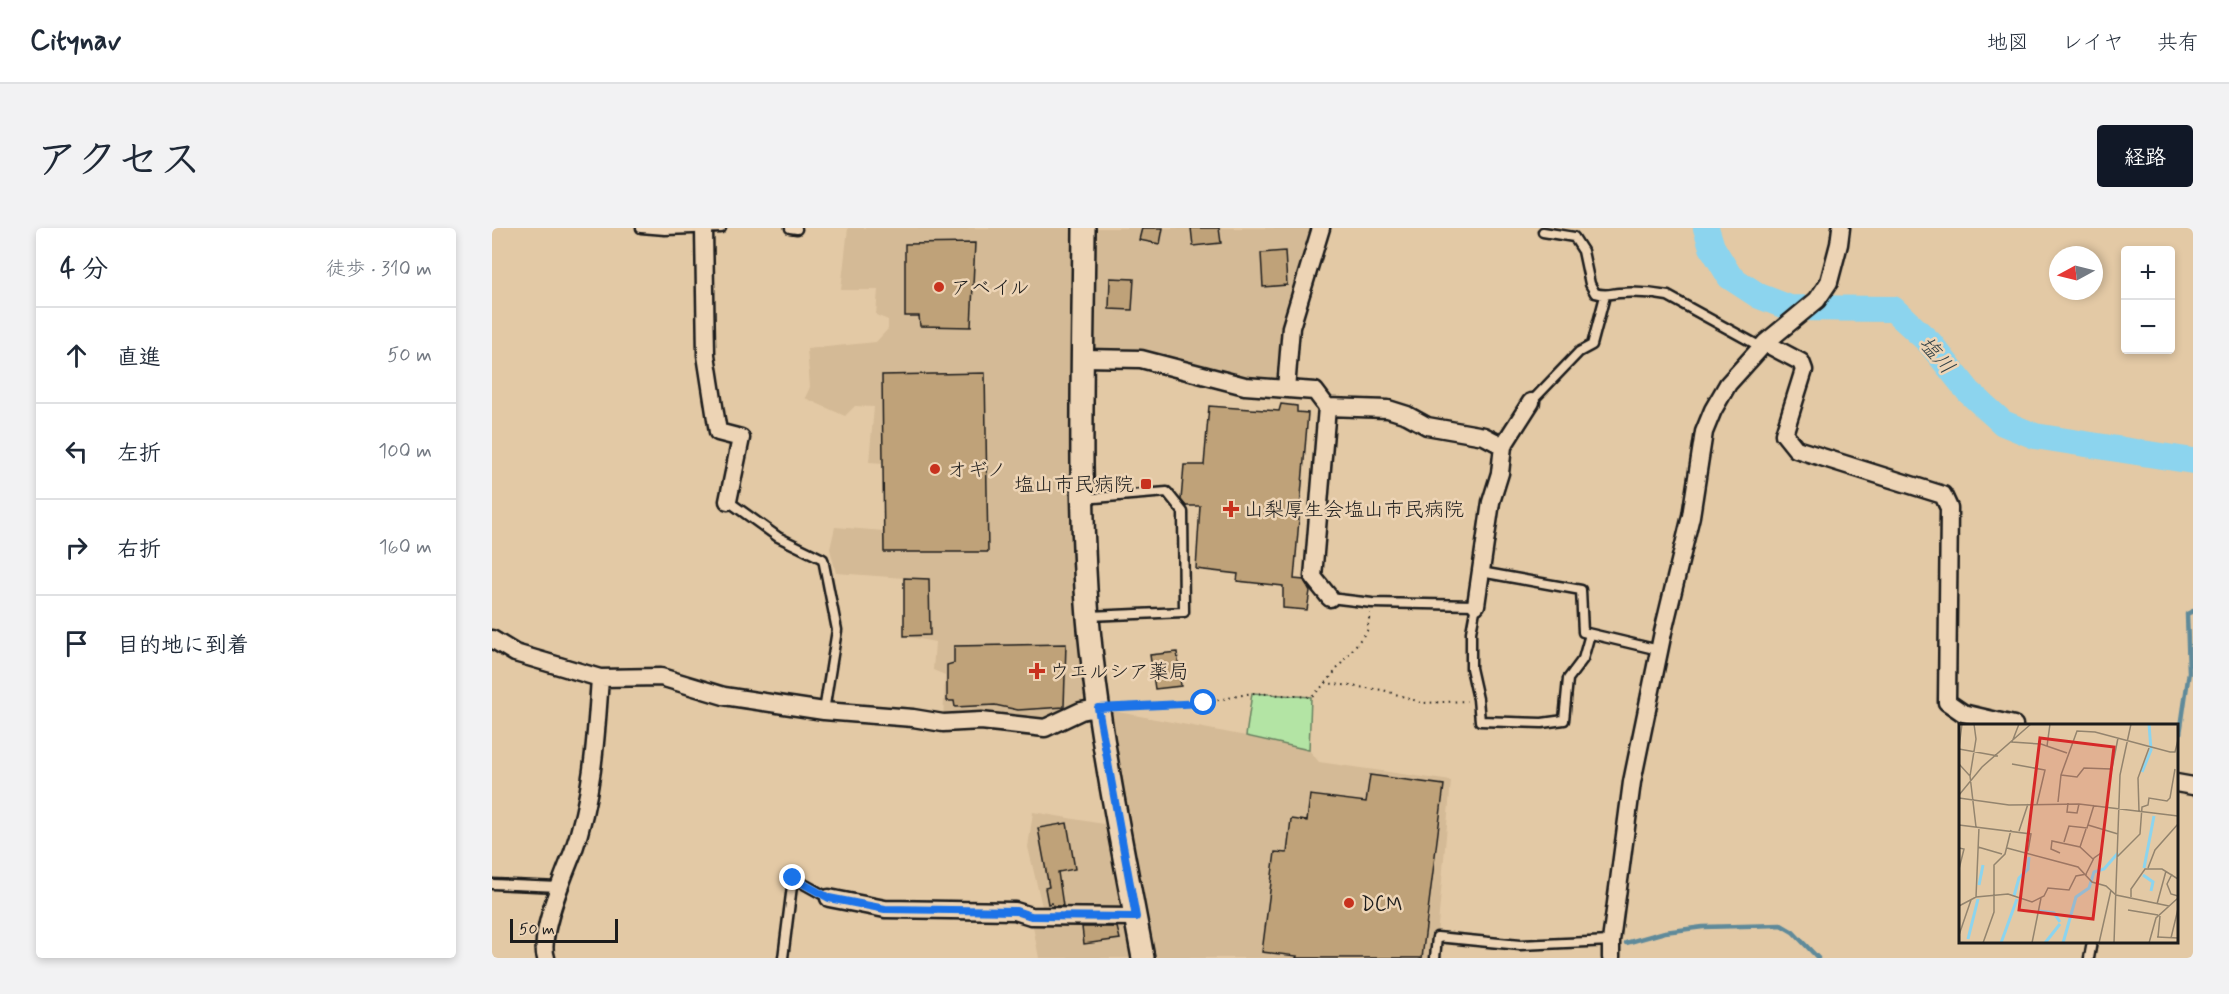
<!DOCTYPE html>
<html lang="ja">
<head>
<meta charset="utf-8">
<style>
  :root { --surface:#fff; --page:#f2f2f3; --text:#1f2937; --muted:#747a83; --line:#e0e1e3; --accent:#111827 }
  body { margin:0; font-family:Mynerve,"Klee One",sans-serif; background:var(--page); color:var(--text) }
  .controls { position:absolute; right:18px; top:18px; display:grid; overflow:hidden; border-radius:6px; box-shadow:0 3px 9px #0003 }
  .controls button { width:54px; height:54px; display:grid; place-items:center; padding:0; border:0; border-bottom:2px solid var(--line); background:var(--surface); color:var(--text); font:30px sans-serif }
  .compass { position:absolute; left:1557px; top:18px; width:54px; height:54px; border-radius:50%; background:var(--surface); box-shadow:0 3px 9px #0003; rotate:263deg }
  .scale { position:absolute; left:18px; bottom:15px; width:108px; box-sizing:border-box; padding-left:6px; border:3px solid #1c1c1c; border-top:0; font-size:16px; line-height:21px; white-space:nowrap; color:#1c1c1c; -webkit-text-stroke:4px #edd4b5; paint-order:stroke }
  .stop { position:absolute; width:18px; height:18px; margin:-14px; border:4px solid #1a73e8; border-radius:50%; background:#fff }
  .stop.end { background:#1a73e8; border-color:#fff; box-shadow:0 2px 6px #0008 }
  .list { margin:0; padding:0; list-style:none }
  h2 { display:flex; justify-content:space-between; align-items:center; height:78px; margin:0; padding:0 24px; font-size:26px }
  h2 small { font-size:20px; font-weight:400; color:var(--muted) }
  .list li { display:grid; grid-template-columns:39px 1fr auto; gap:18px; align-items:center; box-sizing:border-box; height:96px; padding:0 24px; border-top:2px solid var(--line) }
  .list b { display:block; font-size:22px; white-space:nowrap }
  .list em { font-size:20px; font-style:normal; color:var(--muted) }
  .icon { flex:none; width:33px; height:33px; fill:none; stroke:currentColor; stroke-width:2; stroke-linecap:round; stroke-linejoin:round }
  .map { position:relative; flex:none; width:1701px; height:730px; overflow:hidden; border-radius:6px }
  header { display:flex; align-items:center; gap:36px; box-sizing:border-box; height:84px; padding:0 30px; background:var(--surface); border-bottom:2px solid var(--line) }
  header strong { font-size:28px }
  nav { display:flex; gap:33px; margin-inline-start:auto; font-size:21px }
  .intro { display:flex; align-items:center; justify-content:space-between; box-sizing:border-box; height:144px; padding:0 36px }
  h1 { margin:0; font-size:42px }
  .button { padding:15px 27px; border-radius:6px; background:var(--accent); color:#fff; font-size:21px; font-weight:700 }
  main { display:flex; gap:36px; padding:0 36px }
  aside { flex:1; background:var(--surface); border-radius:6px; box-shadow:0 3px 9px #0003 }
  .map>svg:first-child { display:block }
  .built { fill:#d4ba96 }
  .green { fill:#b3e4a4; stroke:#688060; stroke-width:1.5 }
  .lines { fill:none; stroke-linecap:round; stroke-linejoin:round }
  .stream { stroke:#5f8a9a; stroke-width:4.5 }
  .river { stroke:#8cd4ee; stroke-width:26 }
  .building { fill:#bfa279; stroke:#1c1c1c; stroke-width:1.5 }
  .service-casing { stroke:#1c1c1c; stroke-width:13 }
  .minor-casing { stroke:#1c1c1c; stroke-width:21 }
  .tertiary-casing { stroke:#1c1c1c; stroke-width:26 }
  .path { stroke:#1c1c1c; stroke-width:2; stroke-dasharray:1.5 4.5; stroke-linecap:butt }
  .service { stroke:#edd4b5; stroke-width:8 }
  .minor { stroke:#edd4b5; stroke-width:16 }
  .tertiary { stroke:#edd4b5; stroke-width:21 }
  .route { stroke:#1a73e8; stroke-width:8 }
  .poi-dot { fill:#c8321e; stroke:#edd4b5; stroke-width:2 }
  .labels { text-anchor:middle; stroke-width:5; stroke-linejoin:round; paint-order:stroke }
  .poi-label { font-size:20px; fill:#1c1c1c; stroke:#edd4b5; text-anchor:start }
  .water-label { font-size:21px; font-style:italic; fill:#324146; stroke:#edd4b5 }
  .inset-river { fill:none; stroke:#8cd4ee; stroke-width:3 }
  .inset-road { fill:none; stroke:#93846e; stroke-width:1.5 }
  .view { fill:#d62828; fill-opacity:0.15; stroke:#d62828; stroke-width:3 }
  .inset-edge { fill:none; stroke:#1c1c1c; stroke-width:3 }
</style>
</head>
<body>
<header>
<strong>Citynav</strong>
<nav><a>地図</a><a>レイヤ</a><a>共有</a></nav>
</header>
<div class="intro"><h1>アクセス</h1><a class="button">経路</a></div>
<main>
<aside>
<h2>4 分<small>徒歩 · 310 m</small></h2>
<ul class="list">
<li><svg class="icon" aria-label="ahead" viewBox="0 0 24 24"><path d="M12 20V5M6 11l6-6 6 6"/></svg><div><b>直進</b></div><em>50 m</em></li>
<li><svg class="icon" aria-label="left" viewBox="0 0 24 24"><path d="M17 20v-9H6M10 6l-5 5 5 5"/></svg><div><b>左折</b></div><em>100 m</em></li>
<li><svg class="icon" aria-label="right" viewBox="0 0 24 24"><path d="M7 20v-9h11M14 6l5 5-5 5"/></svg><div><b>右折</b></div><em>160 m</em></li>
<li><svg class="icon" aria-label="arrive" viewBox="0 0 24 24"><path d="M6 21V4h12l-3 4 3 4H6"/></svg><div><b>目的地に到着</b></div></li>
</ul>
</aside>
<div class="map">
<svg width="1701" height="730" viewBox="0 0 1701 730">
  <rect width="100%" height="100%" fill="#e3c9a5"/>
  <filter id="ink" filterUnits="userSpaceOnUse"><feTurbulence type="fractalNoise" baseFrequency=".0167" numOctaves="2"/><feDisplacementMap in="SourceGraphic" scale="12" xChannelSelector="R" yChannelSelector="G"/><feConvolveMatrix kernelMatrix="1 2 1 2 8 2 1 2 1" color-interpolation-filters="sRGB"/></filter>
  <g filter="url(#ink)">
    <path class="built" d="M356,0H829L794,161L649,131L591,130L605,480L754,508L817,522L827,534L959,553L943,730H547L539,688L552,687L536,619L541,584L611,596L625,589L606,481L553,500L451,495L453,447L441,442L443,414L412,408V350L344,345L338,321L343,299L392,303L391,235L377,234L382,179L363,178L353,188L313,170L318,159L315,121L384,114L396,101V92L384,87L386,62H349Z"/>
    <path class="green" d="M760,465L819,469L817,522L754,508Z"/>
    <g class="lines">
      <path class="stream" d="M1684,533L1697,444L1695,386L1701,383
        M1134,715L1173,704L1211,699L1289,697L1301,704L1326,730"/>
      <path class="river" d="M1214,0L1220,19L1238,49L1267,68L1298,80L1401,81L1438,115L1477,164L1511,195L1543,208L1701,233"/>
    </g>
    <path class="building" d="M650,0H671L668,16L647,12Z
      M699,0H727L729,15L701,18Z
      M483,15L479,99L428,98L427,88H413V16Z
      M793,23L795,57L771,59L769,25Z
      M618,50L642,51L640,82L617,81Z
      M493,145L496,324H392L390,147Z
      M789,176L805,178V184L816,185L802,351L812,352L818,363L815,382L791,380V358L745,353L746,346L704,341L708,278H694L689,272L692,237H712L717,178L787,183Z
      M412,350L437,351L438,407L412,408Z
      M574,416L572,479L526,482L503,477L463,479L462,473H455V437L462,435V418Z
      M685,424L689,458L663,461L658,427Z
      M878,547L952,557L930,730H804L805,728L770,724L783,624L795,625L799,591L815,593L818,567L874,574Z
      M575,595L583,641L566,644L571,678H561L560,675L556,676L553,660L557,659L546,600Z
      M590,699H625L628,711L592,716Z"/>
    <g class="lines">
      <g class="service-casing">
        <path id="service" d="M149,0L173,2L229,0
          M298,0L305,1
          M1051,4L1082,9L1091,23L1098,56L1103,65C1113,68 1117,66 1127,65C1143,64 1160,65 1176,68L1269,119
          M1039,174L1087,124L1100,117L1113,68
          M591,271L675,264L691,284L692,384L597,388
          M236,273L286,309L331,331L345,402L332,483
          M989,344L1089,362L1091,404L1167,422
          M838,370L880,375L984,377L979,404V440L986,471L988,493L1050,495L1072,492L1076,451L1091,431L1098,406
          M0,656L67,659
          M291,730L301,650L337,670
          M943,730L945,709L1028,717L1119,713
          M1597,730L1600,714"/>
      </g>
      <g class="minor-casing">
        <path id="minor" d="M212,1L214,127L226,204L249,210L236,273
          M1273,115L1309,134L1312,142L1292,206L1304,221L1451,267L1457,280L1455,474L1471,485L1522,497
          M591,130L649,131L753,158L823,163L835,179L821,349L838,370
          M794,161L799,99L829,0
          M835,179L896,181L915,187L935,198L992,208L1011,218
          M984,377L999,274L1008,245L1011,218L1039,174
          M0,411L23,425L108,450L169,449L232,468L332,483L421,490L451,495L489,493L553,500L589,483L605,480
          M1684,555L1701,558
          M337,670L393,681L523,683L539,688L644,689
          M54,730C46,707 72,647 81,624C101,568 104,508 108,450
          M1119,730V713L1140,554L1171,404L1199,288L1212,204L1221,182L1236,156L1273,115L1325,72L1337,54L1347,16L1349,0"/>
      </g>
      <g class="tertiary-casing">
        <path id="tertiary" d="M592,0C591,130 586,261 596,390C606,504 630,617 651,730"/>
      </g>
      <path class="path" d="M834,455L875,403L878,385
        M624,479L712,475L760,465L819,469L834,455L891,462L931,475L975,473"/>
      <use href="#service" class="service"/>
      <use href="#minor" class="minor"/>
      <use href="#tertiary" class="tertiary"/>
    </g>
  </g>
  <g class="lines" filter="url(#ink)">
    <path class="route" d="M301,650L337,670L393,681L524,683L539,688L644,689L606,480L712,475"/>
  </g>
  <g class="poi-dot">
    <circle cx="447" cy="59" r="6"/>
    <circle cx="443" cy="241" r="6"/>
    <rect x="648" y="250" width="12" height="12" rx="3"/>
    <path d="M736 272h6v6h6v6h-6v6h-6v-6h-6v-6h6z"/>
    <path d="M542 434h6v6h6v6h-6v6h-6v-6h-6v-6h6z"/>
    <circle cx="857" cy="675" r="6"/>
  </g>
  <g class="labels">
    <g class="poi-label">
      <text x="459" y="66">アベイル</text>
      <text x="455" y="248">オギノ</text>
      <text x="642" y="263" text-anchor="end">塩山市民病院</text>
      <text x="752" y="288">山梨厚生会塩山市民病院</text>
      <text x="557" y="450">ウエルシア薬局</text>
      <text x="869" y="682">DCM</text>
    </g>
    <g class="water-label">
      <text transform="translate(1445 127) rotate(49)" y="7">塩川</text>
    </g>
  </g>
  <g transform="translate(1467 496)">
    <rect width="219" height="219" fill="#e3c9a5"/>
    <path class="inset-river" d="M183,48L192,26L190,0M185,144L195,92M184,151L194,158L192,167M20,161L24,141M55,172L60,154L69,145L70,133M80,187L95,189L101,198M9,215L19,175M42,219L58,175M86,219L101,200M104,219L117,173L130,164L135,148L145,145L159,129"/>
    <path class="inset-road" d="M60,0L53,18L82,20L108,29M88,22L91,0M0,24L3,0M0,25L39,32M0,40L11,52L17,103M53,40L86,46L78,80M102,51L118,53L125,44L152,45M11,52L17,15L15,0M151,54L159,14M0,71L23,43L72,0M0,74L50,81L120,80L219,92M99,78L102,51L118,7L136,8L211,28H216L219,16M109,79L108,88L118,89L120,80M180,87L179,54L190,24M0,101L72,110L69,127M129,101L159,110M60,107L69,80M105,118L110,102L128,104L135,81M19,123L43,130M121,123L127,105M0,124L5,125L0,145M48,124L119,143L133,158L147,162L157,171L210,182M101,129L92,125L93,117L121,123L134,135M158,133L181,110L183,83L189,81L190,74L208,77L211,74L216,45M189,144L196,126L219,100M127,150L135,134L142,129M213,150L208,160L212,170L219,172M17,173L20,103M172,173V165L186,145H203L219,155M198,180L207,147M0,182L17,173L49,170L73,178L85,172L89,164L110,166L117,152L128,150M169,186L199,191M0,211L12,176M198,213L219,214M199,213L201,192M212,214L219,185M24,219L35,188V141L46,130L52,106M73,219L82,174M140,219L152,166M155,219L161,51L172,0M190,219L197,194L219,174"/>
    <path class="view" d="M81,14L155,23L134,195L60,186Z"/>
    <rect width="219" height="219" class="inset-edge"/>
  </g>
</svg>
<div class="controls">
<button>+</button>
<button>−</button>
</div>
<svg class="compass" viewBox="-18 -18 36 36"><path d="M0-13l5 13h-10z" fill="#e53935"/><path d="M0 13l5-13h-10z" fill="#747a83"/></svg>
<div class="scale">50 m</div>
<div class="stop" style="left:712px;top:475px"></div>
<div class="stop end" style="left:301px;top:650px"></div>
</div>
</main>
</body>
</html>
